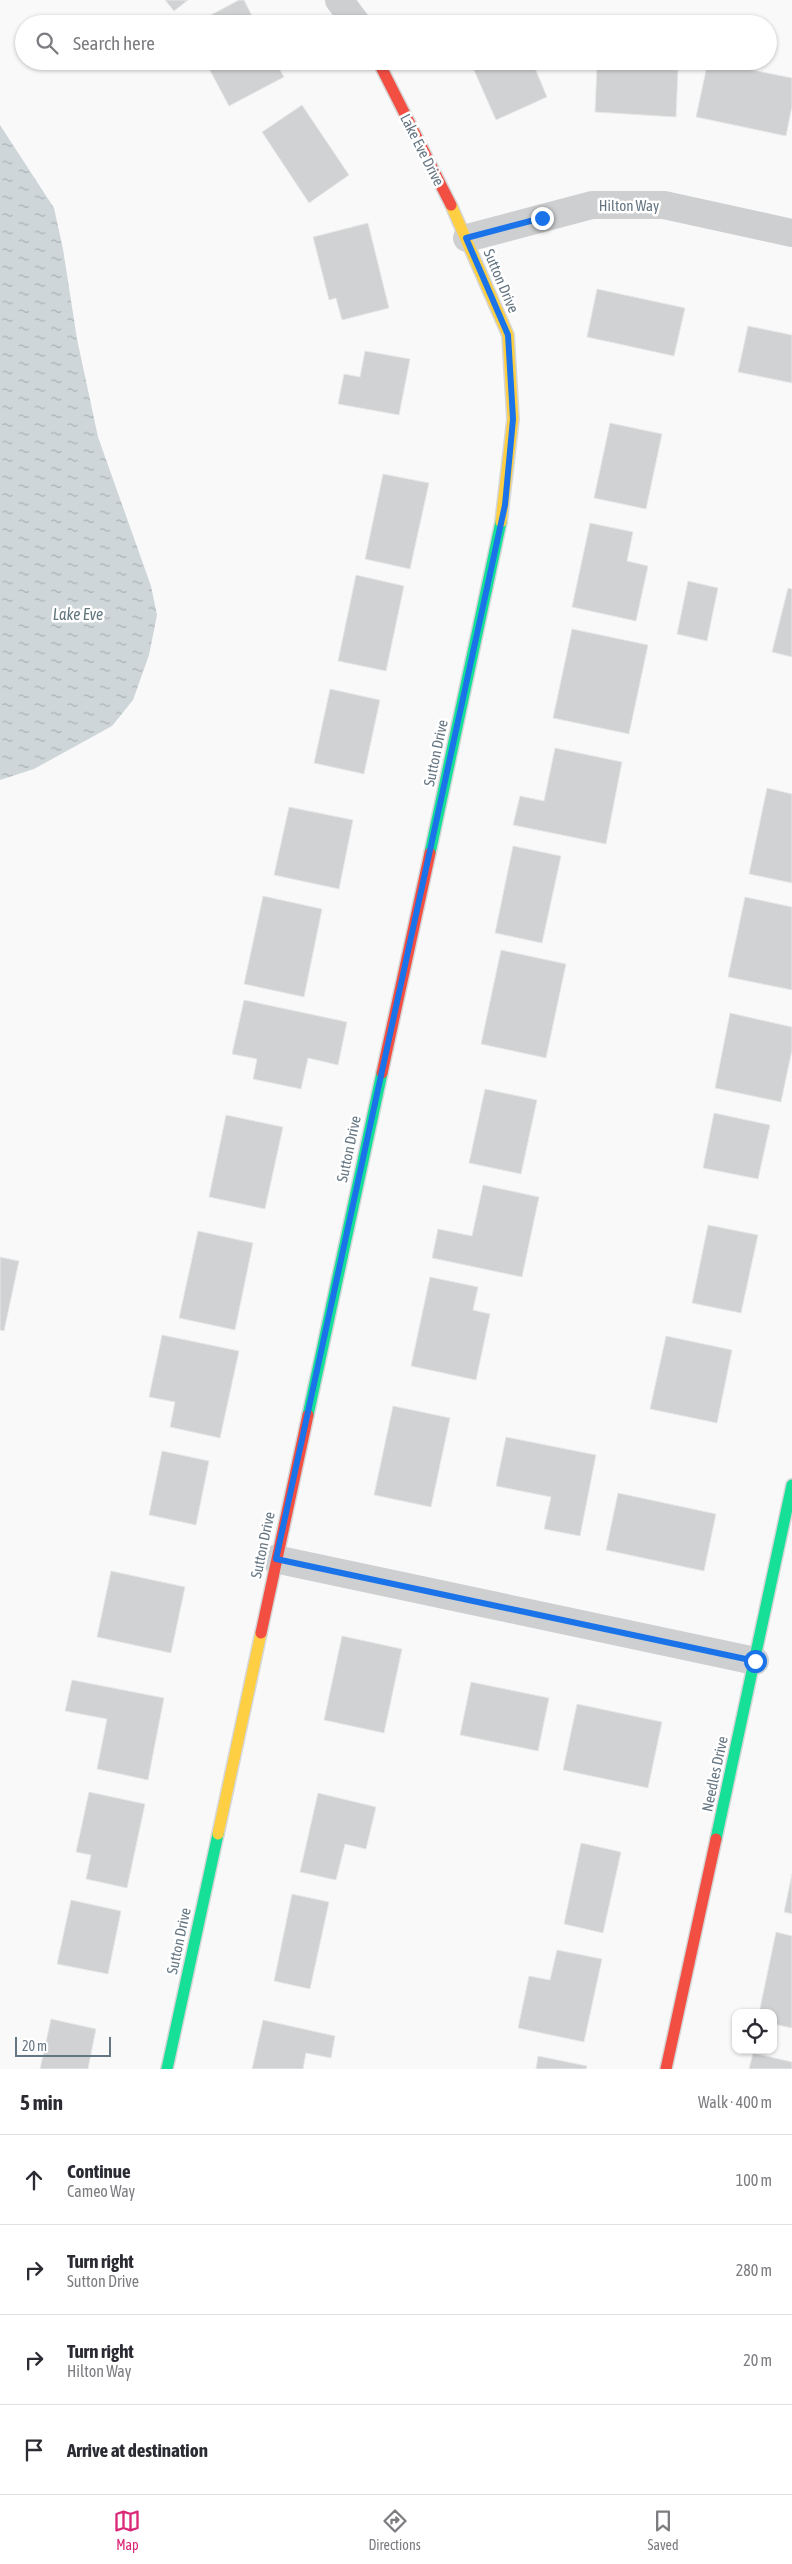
<!DOCTYPE html>
<html lang="en">
<head>
<meta charset="utf-8">
<style>
  :root { --surface:#fff; --page:#f2f2f3; --text:#2b2b33; --muted:#7c7c81; --line:#e1e1e2; --accent:#db2777 }
  body { margin:0; font-family:"Asap Condensed",sans-serif; background:var(--page); color:var(--text) }
  .controls { position:absolute; right:15px; bottom:15px; display:grid; overflow:hidden; border-radius:10px; box-shadow:0 1px 4px #0004 }
  .controls button { width:45px; height:45px; display:grid; place-items:center; padding:0; border:0; border-bottom:1px solid var(--line); background:var(--surface); color:var(--text); font:25px sans-serif }
  .scale { position:absolute; left:15px; bottom:12px; width:96px; box-sizing:border-box; padding-left:5px; border:2px solid #657683; border-top:0; font-size:14px; line-height:18px; white-space:nowrap; color:#657683; -webkit-text-stroke:4px #fff; paint-order:stroke }
  .stop { position:absolute; width:15px; height:15px; margin:-11px; border:4px solid #1a73e8; border-radius:50%; background:#fff }
  .stop.end { background:#1a73e8; border-color:#fff; box-shadow:0 1px 5px #0008 }
  .list { margin:0; padding:0; list-style:none }
  h2 { display:flex; justify-content:space-between; align-items:center; height:65px; margin:0; padding:0 20px; font-size:21px }
  h2 small { font-size:16px; font-weight:400; color:var(--muted) }
  .list li { display:grid; grid-template-columns:32px 1fr auto; gap:15px; align-items:center; box-sizing:border-box; height:90px; padding:0 20px; border-top:1px solid var(--line) }
  .list b { display:block; font-size:19px; white-space:nowrap }
  .list p { margin:0; font-size:16px; white-space:nowrap; color:var(--muted) }
  .list em { font-size:16px; font-style:normal; color:var(--muted) }
  .icon { flex:none; width:28px; height:28px; fill:none; stroke:currentColor; stroke-width:2; stroke-linecap:round; stroke-linejoin:round }
  .map { position:relative; flex:none; width:792px; height:2069px; overflow:hidden }
  .search { position:absolute; background:var(--surface); box-shadow:0 1px 4px #0004; left:15px; right:15px; top:15px; height:55px; display:flex; align-items:center; gap:12px; box-sizing:border-box; padding:0 18px; border-radius:28px; color:var(--muted); font-size:19px }
  .sheet { height:425px; background:var(--surface) }
  nav { display:flex; justify-content:space-around; align-items:center; box-sizing:border-box; height:70px; border-top:1px solid var(--line); background:var(--surface); font-size:14px; color:var(--muted) }
  nav a { display:grid; justify-items:center; gap:2px }
  nav .on { color:var(--accent) }
  .map>svg:first-child { display:block }
  .water { fill:url(#water-ripples) }
  .building { fill:#d0d2d3; stroke:#e8e8e8 }
  .lines { fill:none; stroke-linecap:round; stroke-linejoin:round }
  .fast-casing { stroke:#d5d6d7; stroke-width:14 }
  .slow-casing { stroke:#d5d6d7; stroke-width:14 }
  .jam-casing { stroke:#d5d6d7; stroke-width:14 }
  .street { stroke:#cecfd0; stroke-width:28 }
  .fast { stroke:#16e098; stroke-width:11 }
  .slow { stroke:#ffcf43; stroke-width:11 }
  .jam { stroke:#f24e42; stroke-width:11 }
  .route { stroke:#1a73e8; stroke-width:6 }
  .labels { text-anchor:middle; stroke-width:5; stroke-linejoin:round; paint-order:stroke }
  .street-label { font-size:15px; fill:#657683; stroke:#fff }
  .water-label { font-size:16px; font-style:italic; fill:#60757c; stroke:#fff }
</style>
</head>
<body>
<div class="map">
<svg width="792" height="2069" viewBox="0 0 792 2069">
  <defs>
    <pattern id="water-ripples" width="26" height="14" patternUnits="userSpaceOnUse" patternTransform="scale(1.25)"><rect width="26" height="14" fill="#ced6d9"/><path d="M2 4q2-2 4 0t4 0M15 11q2-2 4 0t4 0" fill="none" stroke="#abb2b5"/></pattern>
  </defs>
  <rect width="100%" height="100%" fill="#f9f9f9"/>
  <path class="water" d="M0,125L54,208L63,249L77,339L98,437L151,586L157,615L149,655L133,700L112,726L34,769L0,780Z"/>
  <path class="building" d="M165,0H188L174,11Z
    M239,0H244L256,24H194Z
    M512,17L515,24H496Z
    M205,61H275L284,77L229,106Z
    M470,61H532L547,97L496,120Z
    M618,61H654L653,69L678,70L676,117L595,112L597,67L617,68Z
    M708,61L792,78V106L786,136L696,117Z
    M302,105L349,175L309,203L262,132Z
    M368,223L389,308L342,320L336,298L329,300L313,237Z
    M597,289L685,308L674,356L587,337Z
    M748,326L792,335V383L738,372Z
    M365,351L410,359L399,415L338,404L344,374L360,377Z
    M610,423L662,434L646,509L594,498Z
    M383,474L429,483L410,569L365,559Z
    M590,523L633,532L627,561L648,566L636,621L572,607Z
    M356,575L404,586L386,671L338,661Z
    M688,581L718,588L707,641L677,634Z
    M788,588L792,589V657L772,652Z
    M572,629L648,645L629,734L553,718Z
    M330,689L380,700L364,774L314,763Z
    M555,748L622,762L606,844L513,825L520,796L544,801Z
    M767,788L792,794V883L749,874Z
    M289,807L353,820L339,889L274,875Z
    M513,846L561,856L542,943L495,933Z
    M263,896L322,909L304,997L244,984Z
    M745,897L792,907V990L728,977Z
    M501,950L566,964L546,1058L481,1044Z
    M244,1000L347,1022L338,1065L308,1058L301,1089L253,1079L257,1059L232,1054Z
    M730,1013L792,1027V1050L781,1102L715,1088Z
    M485,1089L537,1100L521,1174L469,1163Z
    M714,1113L770,1125L758,1179L703,1168Z
    M226,1115L283,1127L265,1209L209,1197Z
    M483,1185L539,1197L522,1277L432,1258L438,1229L472,1236Z
    M708,1225L758,1235L741,1313L692,1303Z
    M198,1231L253,1243L235,1330L179,1318Z
    M0,1257L19,1261L4,1331L0,1330Z
    M430,1277L478,1287L473,1310L490,1314L476,1380L411,1366Z
    M162,1335L239,1351L220,1438L170,1427L175,1402L149,1397Z
    M666,1336L732,1350L717,1423L650,1409Z
    M393,1406L450,1418L431,1507L374,1495Z
    M506,1437L596,1455L580,1536L544,1529L551,1497L496,1486Z
    M162,1451L209,1461L196,1525L149,1515Z
    M618,1493L716,1514L704,1571L606,1550Z
    M111,1571L185,1587L171,1653L97,1637Z
    M342,1636L402,1649L384,1733L324,1720Z
    M72,1680L164,1698L148,1780L97,1769L107,1719L65,1711Z
    M471,1682L549,1698L538,1751L460,1735Z
    M577,1704L662,1722L648,1788L563,1770Z
    M89,1792L145,1804L127,1888L86,1879L91,1855L76,1852Z
    M318,1793L376,1807L366,1849L345,1844L336,1880L300,1872Z
    M581,1843L621,1852L603,1933L564,1924Z
    M792,1874V1914L784,1912Z
    M292,1894L329,1902L310,1989L274,1981Z
    M71,1900L121,1911L108,1974L57,1964Z
    M776,1932L792,1936V2028L773,2024V2013H759Z
    M557,1950L602,1959L584,2042L518,2028L529,1976L550,1980Z
    M51,2019L96,2029L88,2069H40Z
    M263,2020L335,2036L331,2058L306,2053L303,2069H252Z
    M753,2053L792,2062V2069H749Z
    M538,2056L587,2066L586,2069H536Z"/>
  <g class="lines">
    <g class="fast-casing">
      <path id="fast" d="M430,853L501,522
        M308,1415L382,1073
        M716,1839L792,1485
        M167,2069L218,1834"/>
    </g>
    <g class="slow-casing">
      <path id="slow" d="M451,205L508,335L513,419L501,522
        M218,1834L261,1633"/>
    </g>
    <g class="jam-casing">
      <path id="jam" d="M378,61L451,205
        M382,1073L430,853
        M261,1633L308,1415
        M666,2069L716,1839"/>
    </g>
    <path class="street" d="M339,0L357,24
      M467,238L592,205H664L792,233
      M275,1559L755,1661"/>
    <use href="#fast" class="fast"/>
    <use href="#slow" class="slow"/>
    <use href="#jam" class="jam"/>
  </g>
  <g class="lines">
    <path class="route" d="M542,218L466,238L508,335L513,419L505,505L276,1559L755,1661"/>
  </g>
  <g class="labels">
    <g class="street-label">
      <text transform="translate(422 150) rotate(63)" y="5">Lake Eve Drive</text>
      <text x="629" y="211">Hilton Way</text>
      <text transform="translate(501 281) rotate(67)" y="5">Sutton Drive</text>
      <text transform="translate(436 753) rotate(-78)" y="5">Sutton Drive</text>
      <text transform="translate(349 1149) rotate(-78)" y="5">Sutton Drive</text>
      <text transform="translate(263 1545) rotate(-78)" y="5">Sutton Drive</text>
      <text transform="translate(715 1774) rotate(-78)" y="5">Needles Drive</text>
      <text transform="translate(179 1941) rotate(-78)" y="5">Sutton Drive</text>
    </g>
    <g class="water-label">
      <text x="78" y="620">Lake Eve</text>
    </g>
  </g>
</svg>
<div class="controls">
<button><svg class="icon" aria-label="locate" viewBox="0 0 24 24"><circle cx="12" cy="12" r="6"/><path d="M12 2v4M12 18v4M2 12h4M18 12h4"/></svg></button>
</div>
<div class="scale">20 m</div>
<div class="stop" style="left:755px;top:1661px"></div>
<div class="stop end" style="left:542px;top:218px"></div>
<div class="search"><svg class="icon" aria-label="search" viewBox="0 0 24 24"><circle cx="10" cy="10" r="6"/><path d="M15 15l6 6"/></svg>Search here</div>
</div>
<section class="sheet">
<h2>5 min<small>Walk · 400 m</small></h2>
<ul class="list">
<li><svg class="icon" aria-label="ahead" viewBox="0 0 24 24"><path d="M12 20V5M6 11l6-6 6 6"/></svg><div><b>Continue</b><p>Cameo Way</p></div><em>100 m</em></li>
<li><svg class="icon" aria-label="right" viewBox="0 0 24 24"><path d="M7 20v-9h11M14 6l5 5-5 5"/></svg><div><b>Turn right</b><p>Sutton Drive</p></div><em>280 m</em></li>
<li><svg class="icon" aria-label="right" viewBox="0 0 24 24"><path d="M7 20v-9h11M14 6l5 5-5 5"/></svg><div><b>Turn right</b><p>Hilton Way</p></div><em>20 m</em></li>
<li><svg class="icon" aria-label="arrive" viewBox="0 0 24 24"><path d="M6 21V4h12l-3 4 3 4H6"/></svg><div><b>Arrive at destination</b></div></li>
</ul>
</section>
<nav>
<a class="on"><svg class="icon" aria-label="map" viewBox="0 0 24 24"><path d="M3 6l6-2 6 2 6-2v14l-6 2-6-2-6 2zM9 4v14M15 6v14"/></svg>Map</a>
<a><svg class="icon" aria-label="directions" viewBox="0 0 24 24"><path d="M12 3l9 9-9 9-9-9zM9 14v-3h6M13 9l2 2-2 2"/></svg>Directions</a>
<a><svg class="icon" aria-label="saved" viewBox="0 0 24 24"><path d="M7 4h10v16l-5-4-5 4z"/></svg>Saved</a>
</nav>
</body>
</html>
